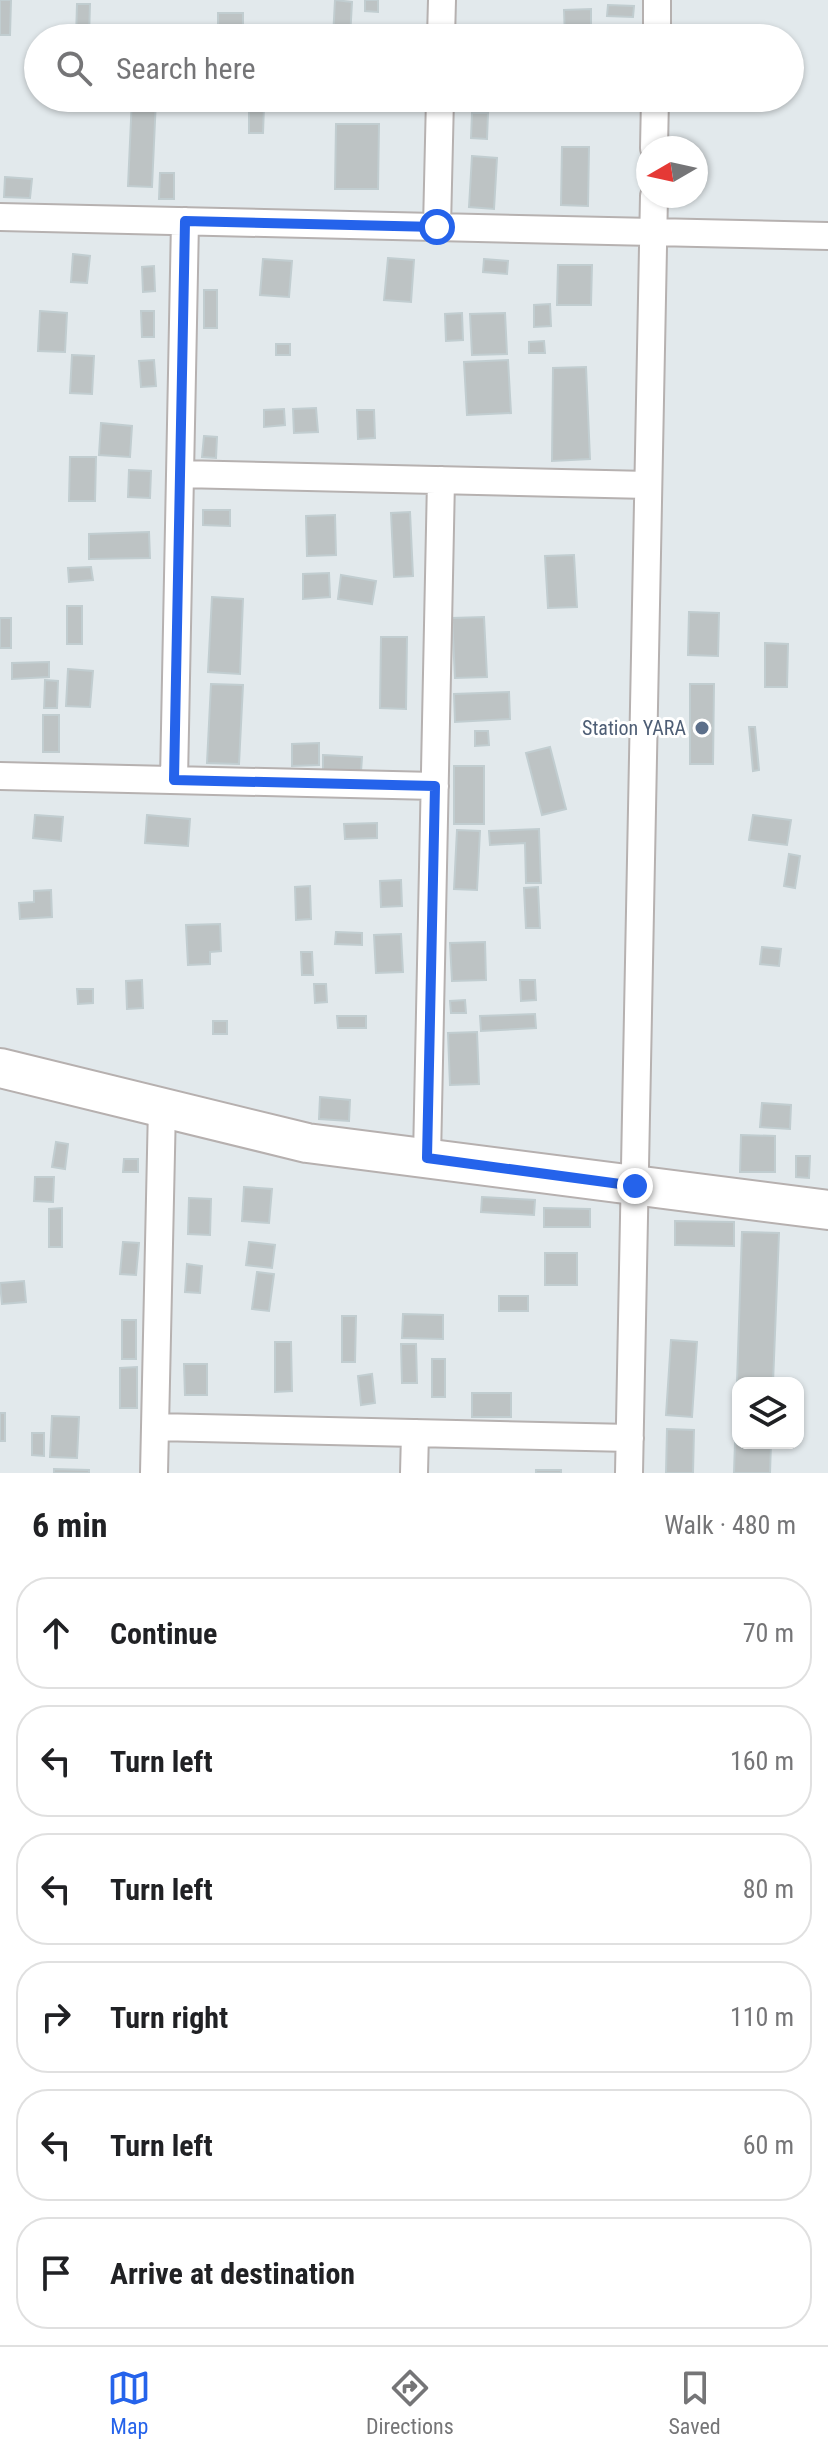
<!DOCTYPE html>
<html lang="en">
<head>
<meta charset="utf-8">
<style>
  :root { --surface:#fff; --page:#f2f2f2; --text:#202124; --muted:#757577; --line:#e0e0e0; --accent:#2563eb }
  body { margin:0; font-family:"Roboto Condensed",sans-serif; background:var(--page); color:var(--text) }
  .controls { position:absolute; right:24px; bottom:24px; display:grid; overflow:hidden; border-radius:16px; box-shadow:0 2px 6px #0004 }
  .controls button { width:72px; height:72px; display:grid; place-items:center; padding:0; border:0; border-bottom:2px solid var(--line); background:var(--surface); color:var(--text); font:40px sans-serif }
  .compass { position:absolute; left:636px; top:136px; width:72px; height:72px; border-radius:50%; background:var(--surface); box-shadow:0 2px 6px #0004; rotate:261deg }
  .stop { position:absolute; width:24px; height:24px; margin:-18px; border:6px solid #2563eb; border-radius:50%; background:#fff }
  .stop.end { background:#2563eb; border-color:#fff; box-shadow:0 2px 8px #0008 }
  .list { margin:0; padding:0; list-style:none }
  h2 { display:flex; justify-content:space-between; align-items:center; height:104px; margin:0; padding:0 32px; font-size:34px }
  h2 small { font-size:26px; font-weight:400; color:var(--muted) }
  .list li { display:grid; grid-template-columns:52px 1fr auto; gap:24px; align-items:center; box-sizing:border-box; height:112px; margin:0 16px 16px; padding:0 16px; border:2px solid var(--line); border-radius:32px }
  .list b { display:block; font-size:30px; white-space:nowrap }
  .list em { font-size:26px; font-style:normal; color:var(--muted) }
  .icon { flex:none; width:44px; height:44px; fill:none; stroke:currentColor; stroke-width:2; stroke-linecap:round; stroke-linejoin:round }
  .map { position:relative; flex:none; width:828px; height:1473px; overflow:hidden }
  .search { position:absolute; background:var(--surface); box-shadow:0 2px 6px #0004; left:24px; right:24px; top:24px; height:88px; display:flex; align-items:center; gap:20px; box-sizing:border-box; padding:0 28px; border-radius:44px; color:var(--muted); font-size:30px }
  .sheet { height:872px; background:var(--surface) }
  nav { display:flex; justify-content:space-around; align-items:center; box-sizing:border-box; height:112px; border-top:2px solid var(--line); background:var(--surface); font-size:22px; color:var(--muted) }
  nav a { display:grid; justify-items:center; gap:4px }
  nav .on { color:var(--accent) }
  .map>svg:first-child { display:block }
  .building { fill:#bdc3c4; stroke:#c1cdd0; stroke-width:2 }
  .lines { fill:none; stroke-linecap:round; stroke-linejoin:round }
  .street-casing { stroke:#b6b1b0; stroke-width:30 }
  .secondary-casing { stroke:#b6b0af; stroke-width:42 }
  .street { stroke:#fff; stroke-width:26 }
  .secondary { stroke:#fff; stroke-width:38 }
  .route { stroke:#2563eb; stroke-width:10 }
  .service-dot { fill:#5c6f8a; stroke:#fff; stroke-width:3 }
  .labels { text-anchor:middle; stroke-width:6; stroke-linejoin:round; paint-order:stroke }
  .service-label { font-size:20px; fill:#4e5e75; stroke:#fff; text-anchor:end }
</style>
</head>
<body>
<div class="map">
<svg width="828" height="1473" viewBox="0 0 828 1473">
  <rect width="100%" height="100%" fill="#e2e9ec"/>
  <path class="building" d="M0,0H11L10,35H0Z
    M335,0L352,2L350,38H333Z
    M365,0H378V12L365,11Z
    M77,4H90L89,38H76Z
    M608,5L634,6L633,17L607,16Z
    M591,9V38H565L564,10Z
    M218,13H243V38H218Z
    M132,98L156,99L152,187L128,186Z
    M249,106H264L263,133H249Z
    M472,113H488L487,139L471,138Z
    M336,124H379L378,189H335Z
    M562,147H589L588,206L561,205Z
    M472,156L497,158L494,209L469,207Z
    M160,173H174V199H159Z
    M5,177L32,179L30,198L4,197Z
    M73,254L90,256L87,283L71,282Z
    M388,258L414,260L411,302L384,300Z
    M263,259L292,261L289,297L260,295Z
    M484,259L508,261L507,274L483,272Z
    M558,265H592L591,305H557Z
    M154,266L155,291L143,292L142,267Z
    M204,290H217V328H204Z
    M550,304L551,326L534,327V305Z
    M40,311L67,313L65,352L38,351Z
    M141,311H154V337H142Z
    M462,313L463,340L446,341L445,314Z
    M505,313L507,354L472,355L470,314Z
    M544,341L545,353H529V342Z
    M276,344H290V355H276Z
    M72,355L94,356L92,394L70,393Z
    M154,360L156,386L141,387L139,361Z
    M508,360L511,413L467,415L464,362Z
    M586,367L590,459L552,461L553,368Z
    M316,408L318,432L294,433L293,409Z
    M284,409L285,425L264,427V410Z
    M357,410H374L375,438L358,439Z
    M101,423L132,426L130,457L99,455Z
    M204,436L217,437L216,458L202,457Z
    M70,457H96L95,501H69Z
    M129,470L151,471L150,498L128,497Z
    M203,510H230V526L203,525Z
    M410,512L413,576L394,577L391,513Z
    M335,515L336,555L307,556L306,516Z
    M149,532L150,558L89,559V534Z
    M574,555L577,607L548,608L545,556Z
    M91,567L93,580L69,582L68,568Z
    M329,573L330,597L303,599V574Z
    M341,575L376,581L372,604L338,599Z
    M212,597L243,599L240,674L208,672Z
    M67,606H82V644H67Z
    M689,612L719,613L718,656L688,655Z
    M484,617L487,677L455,678L452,618Z
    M0,618H11V648H0Z
    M381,637H407L406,709L380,708Z
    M765,643L788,644L787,687H765Z
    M49,662V677L12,679V663Z
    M68,669L93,671L90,707L66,706Z
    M45,680L58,681L57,708H44Z
    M211,684L243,685L239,764L207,763Z
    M690,684H714L713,764H690Z
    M509,692L510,719L455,722L454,694Z
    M43,715H59V752H43Z
    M749,727H755L759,770L753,771Z
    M475,731H488L489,745L475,746Z
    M319,743V765L292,766V744Z
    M550,747L566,809L542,815L526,753Z
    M323,755L362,757L361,772L323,770Z
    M454,766H484V824H454Z
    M35,815L63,817L61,841L33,838Z
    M147,815L190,819L188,846L145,843Z
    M753,815L791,820L787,845L749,840Z
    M377,823V838L345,839L344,824Z
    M539,829L541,883H526L525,843L490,845L489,831Z
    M457,830L480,831L477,890L454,889Z
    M789,854L800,856L795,888L784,886Z
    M401,880L402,906L381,907L380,881Z
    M310,886L311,919L296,920L295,887Z
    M538,887L540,928H526L524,888Z
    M51,890L52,917L20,919L19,903L34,902V891Z
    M220,924L221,951L210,952V964L188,965L186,925Z
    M336,932L362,933V945L335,944Z
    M401,934L403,972L376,973L374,935Z
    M485,942L486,980L452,981L450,943Z
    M762,947L781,949L779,966L760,964Z
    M301,952H312L313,975H302Z
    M142,980L143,1008L127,1009L126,981Z
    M520,980H535L536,1000L521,1001Z
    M314,984H326L327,1002L315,1003Z
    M77,989H93V1003L78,1004Z
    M465,1000L466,1013H451L450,1001Z
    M535,1014L536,1028L481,1031L480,1016Z
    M337,1016H366V1028H338Z
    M213,1021H227V1034H213Z
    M477,1032L479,1084L450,1085L448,1033Z
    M320,1097L350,1100L349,1121L319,1119Z
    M762,1103L791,1105L790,1129L760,1127Z
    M741,1135L775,1136V1172H740Z
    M56,1142L68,1144L65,1169L52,1167Z
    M796,1156H810L809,1178L796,1177Z
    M124,1159H138V1172H123Z
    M35,1177H54L53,1202L34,1201Z
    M244,1187L272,1189L269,1223L242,1221Z
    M482,1197L535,1200L534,1215L481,1212Z
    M189,1198L211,1199L210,1235L188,1234Z
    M62,1208V1247H49V1209Z
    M544,1208L590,1209V1227H544Z
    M675,1221L734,1222V1246L675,1245Z
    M742,1232L779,1233L773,1383H738V1443H771L770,1473H734Z
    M123,1242L139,1243L136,1275L120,1274Z
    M249,1242L275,1245L272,1268L246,1265Z
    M545,1253H577V1285H545Z
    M187,1264L202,1266L200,1293L185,1292Z
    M257,1272L274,1274L269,1311L252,1309Z
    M24,1281L26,1302L2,1304L0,1283Z
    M499,1296H528V1311H499Z
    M403,1314L443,1315V1339L402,1338Z
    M342,1316H356L355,1362H342Z
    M122,1320H136V1359H122Z
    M671,1340L697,1342L692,1417L666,1415Z
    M275,1342H291L292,1391L275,1392Z
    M401,1344H416L417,1383H402Z
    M432,1359H445V1397H432Z
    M184,1364H207V1395H185Z
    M137,1367V1408H120V1368Z
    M372,1374L375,1403L361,1405L358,1376Z
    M472,1393H511V1417H472Z
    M0,1413H5V1441H0Z
    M52,1416L79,1417L77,1458L50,1457Z
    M667,1429L694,1430L693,1473H666Z
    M32,1433H44V1456L32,1455Z
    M54,1469L89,1470V1473H54Z
    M536,1470H561V1473H536Z"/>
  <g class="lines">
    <g class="street-casing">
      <path id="street" d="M441,38L442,0
        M657,38V0
        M654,148L655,98
        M0,217L828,236
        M437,227L440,98
        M180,474L648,485
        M0,776L435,786
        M174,780L185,221
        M427,1158L441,480
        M155,1427L630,1438
        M154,1473L162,1107
        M414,1473L415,1433
        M629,1473L654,196"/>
    </g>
    <g class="secondary-casing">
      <path id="secondary" d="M0,1068L307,1143L828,1210"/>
    </g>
    <use href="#street" class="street"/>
    <use href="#secondary" class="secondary"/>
  </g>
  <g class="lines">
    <path class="route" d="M437,227L185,221L174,780L435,786L427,1158L635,1186"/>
  </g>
  <circle class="service-dot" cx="702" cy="728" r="8"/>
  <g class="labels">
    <g class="service-label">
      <text x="686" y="735">Station YARA</text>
    </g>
  </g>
</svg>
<div class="controls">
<button><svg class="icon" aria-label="layers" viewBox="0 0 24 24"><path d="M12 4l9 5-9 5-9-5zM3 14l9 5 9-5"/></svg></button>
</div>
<svg class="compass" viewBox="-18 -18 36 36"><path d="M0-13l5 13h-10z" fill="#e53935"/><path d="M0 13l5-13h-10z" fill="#757577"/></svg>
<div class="stop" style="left:437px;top:227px"></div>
<div class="stop end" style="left:635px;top:1186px"></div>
<div class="search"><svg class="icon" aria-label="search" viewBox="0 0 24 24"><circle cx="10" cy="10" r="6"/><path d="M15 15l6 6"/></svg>Search here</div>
</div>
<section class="sheet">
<h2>6 min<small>Walk · 480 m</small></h2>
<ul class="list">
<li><svg class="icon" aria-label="ahead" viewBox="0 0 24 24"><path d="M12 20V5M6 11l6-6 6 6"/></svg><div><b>Continue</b></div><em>70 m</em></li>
<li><svg class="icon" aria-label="left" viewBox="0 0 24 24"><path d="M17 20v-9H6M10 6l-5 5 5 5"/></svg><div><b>Turn left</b></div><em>160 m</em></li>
<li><svg class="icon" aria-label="left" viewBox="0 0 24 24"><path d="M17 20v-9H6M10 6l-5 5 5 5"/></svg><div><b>Turn left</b></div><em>80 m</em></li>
<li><svg class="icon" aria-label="right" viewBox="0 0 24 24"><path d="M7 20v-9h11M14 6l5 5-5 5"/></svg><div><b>Turn right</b></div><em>110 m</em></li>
<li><svg class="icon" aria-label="left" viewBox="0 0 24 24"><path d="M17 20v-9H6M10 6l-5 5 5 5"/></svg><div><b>Turn left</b></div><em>60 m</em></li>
<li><svg class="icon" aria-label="arrive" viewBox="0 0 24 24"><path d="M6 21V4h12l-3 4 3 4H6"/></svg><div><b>Arrive at destination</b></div></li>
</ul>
</section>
<nav>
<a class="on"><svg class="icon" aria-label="map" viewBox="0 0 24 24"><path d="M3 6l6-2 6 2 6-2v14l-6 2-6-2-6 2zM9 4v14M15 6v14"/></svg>Map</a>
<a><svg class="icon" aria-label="directions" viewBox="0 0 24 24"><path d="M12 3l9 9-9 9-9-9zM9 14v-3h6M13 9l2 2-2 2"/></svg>Directions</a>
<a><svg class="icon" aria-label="saved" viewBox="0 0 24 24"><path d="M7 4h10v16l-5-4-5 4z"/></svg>Saved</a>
</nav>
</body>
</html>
